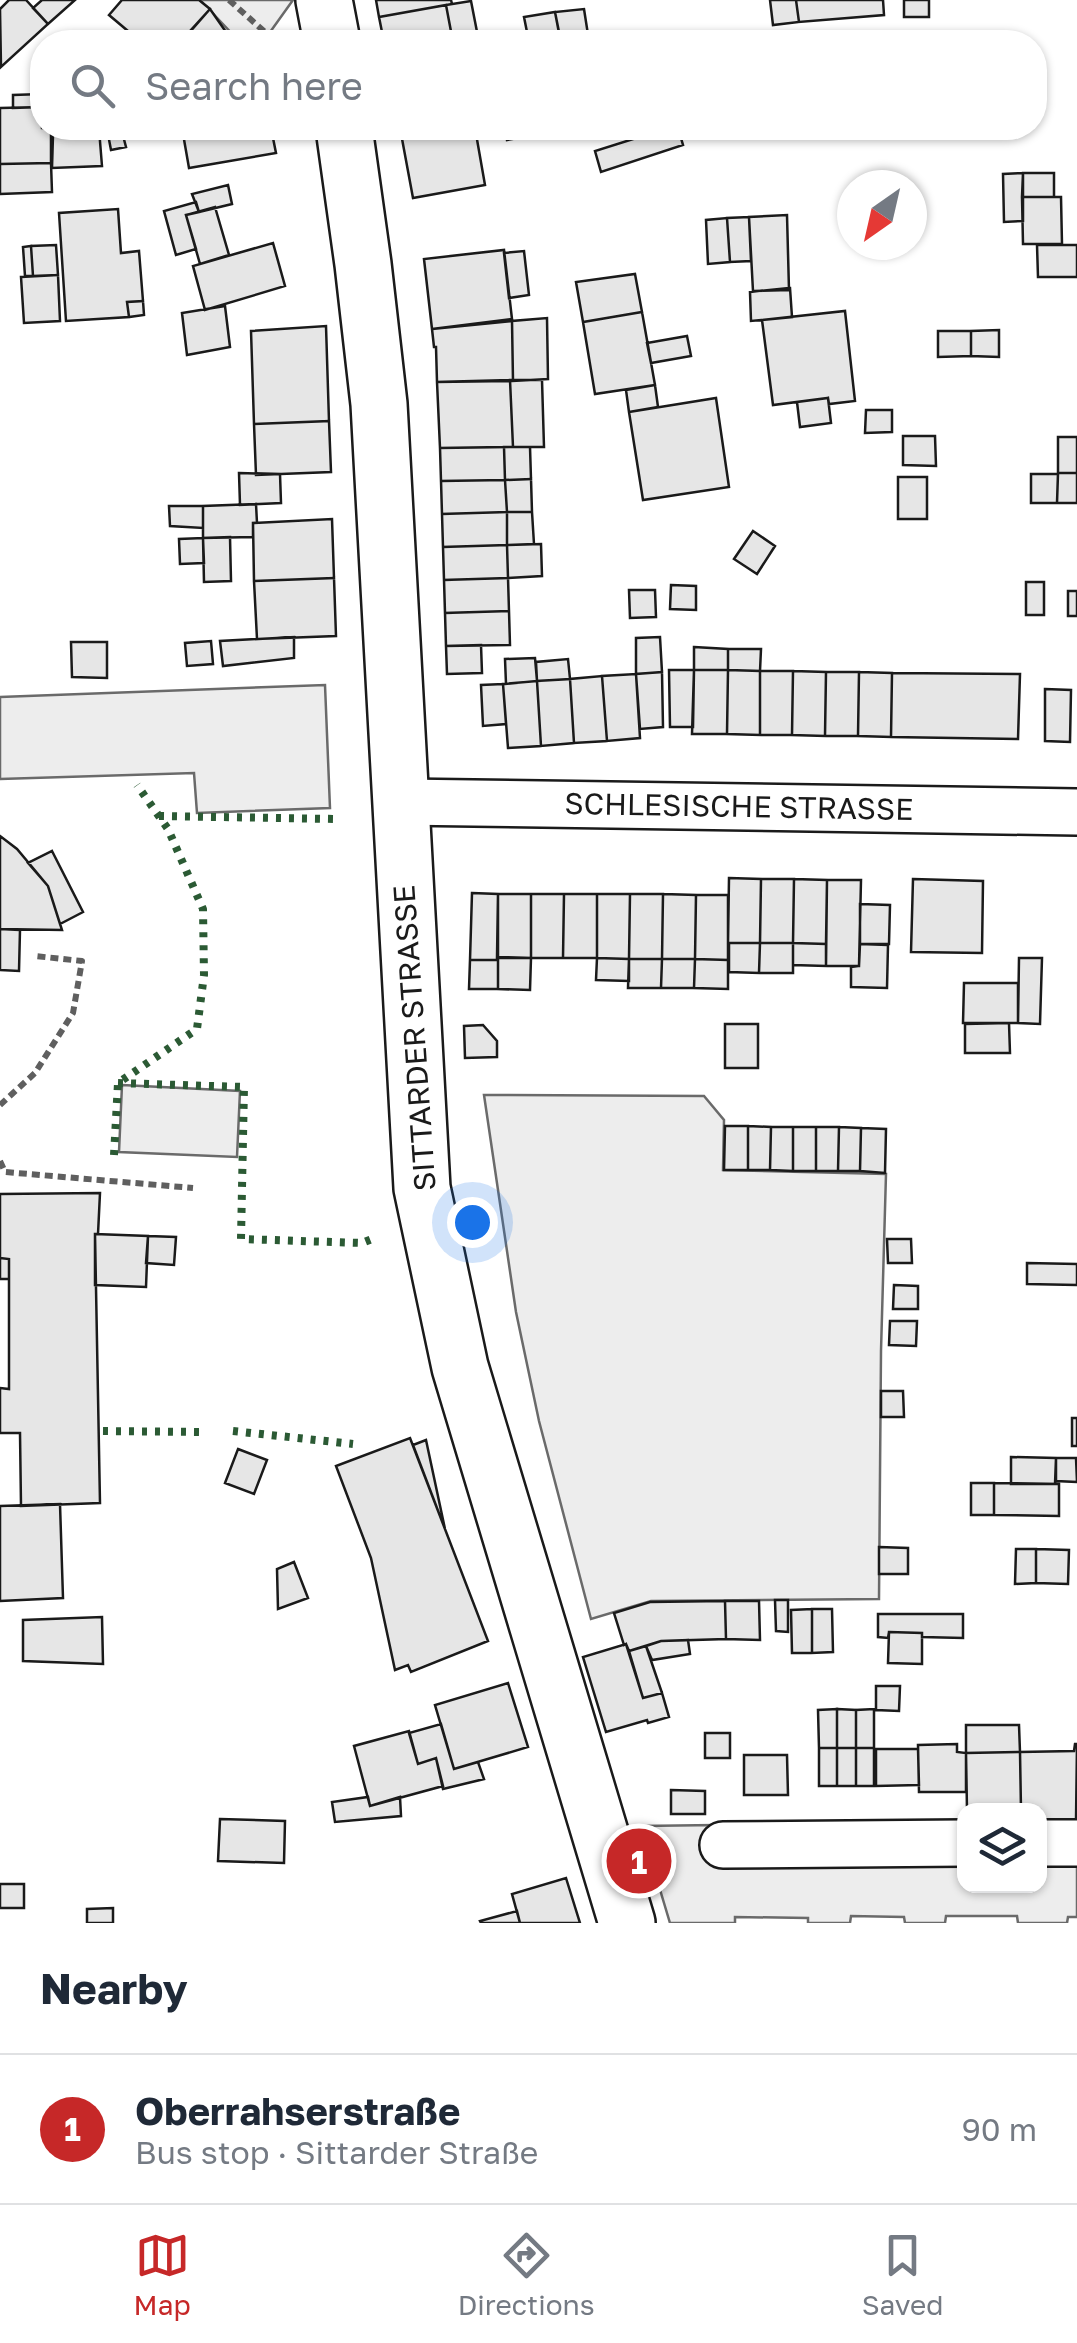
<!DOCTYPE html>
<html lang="en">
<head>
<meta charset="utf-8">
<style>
  :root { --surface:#fff; --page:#f6f6f7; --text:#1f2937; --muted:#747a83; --line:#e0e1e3; --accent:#c62828 }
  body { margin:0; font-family:"Golos Text",sans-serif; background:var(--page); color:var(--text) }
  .controls { position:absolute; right:30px; bottom:30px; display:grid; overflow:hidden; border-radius:20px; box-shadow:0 2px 8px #0004 }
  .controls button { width:90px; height:90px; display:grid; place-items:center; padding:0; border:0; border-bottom:2px solid var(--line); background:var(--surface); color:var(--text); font:50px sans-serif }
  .compass { position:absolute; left:837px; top:170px; width:90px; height:90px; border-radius:50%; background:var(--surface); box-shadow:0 2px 8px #0004; rotate:214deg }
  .you { position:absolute; left:472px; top:1222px; width:35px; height:35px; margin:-25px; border:8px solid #fff; border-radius:50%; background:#1a73e8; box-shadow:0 0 0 15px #1a73e833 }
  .badge { display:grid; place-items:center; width:65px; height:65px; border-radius:50%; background:var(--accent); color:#fff; font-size:32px; font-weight:700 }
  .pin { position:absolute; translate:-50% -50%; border:5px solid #fff; box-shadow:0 2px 10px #0006 }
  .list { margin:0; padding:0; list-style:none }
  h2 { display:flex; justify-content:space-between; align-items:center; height:130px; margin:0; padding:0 40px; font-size:42px }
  h2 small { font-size:32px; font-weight:400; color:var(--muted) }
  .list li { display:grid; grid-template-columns:65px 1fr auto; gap:30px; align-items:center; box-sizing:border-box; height:150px; padding:0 40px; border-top:2px solid var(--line) }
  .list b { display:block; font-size:38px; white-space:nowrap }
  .list p { margin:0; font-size:32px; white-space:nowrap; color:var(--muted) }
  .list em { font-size:32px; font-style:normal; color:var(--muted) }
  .icon { flex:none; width:55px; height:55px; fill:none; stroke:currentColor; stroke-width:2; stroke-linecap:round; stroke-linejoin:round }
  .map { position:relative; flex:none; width:1077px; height:1923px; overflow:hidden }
  .search { position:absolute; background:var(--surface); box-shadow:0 2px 8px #0004; left:30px; right:30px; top:30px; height:110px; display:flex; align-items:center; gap:25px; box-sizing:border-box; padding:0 35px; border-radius:40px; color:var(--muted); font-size:38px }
  .sheet { height:280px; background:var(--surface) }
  nav { display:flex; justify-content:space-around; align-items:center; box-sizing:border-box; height:140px; border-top:2px solid var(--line); background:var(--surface); font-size:28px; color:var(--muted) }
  nav a { display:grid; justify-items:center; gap:5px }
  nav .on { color:var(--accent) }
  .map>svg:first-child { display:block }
  .built { fill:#ededed; stroke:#6a6a6a; stroke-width:2.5 }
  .building { fill:#e6e6e6; stroke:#1a1a1a; stroke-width:2.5 }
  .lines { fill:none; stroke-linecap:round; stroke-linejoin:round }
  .street-casing { stroke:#1a1a1a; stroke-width:50 }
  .secondary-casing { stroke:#1a1a1a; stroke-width:60 }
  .path { stroke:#5f5f5f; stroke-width:6; stroke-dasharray:8 5; stroke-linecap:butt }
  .street { stroke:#fff; stroke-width:45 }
  .secondary { stroke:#fff; stroke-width:55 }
  .hedge { stroke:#2b5a34; stroke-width:8; stroke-dasharray:5 8; stroke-linecap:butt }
  .labels { text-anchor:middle; stroke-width:8; stroke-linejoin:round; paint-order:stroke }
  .street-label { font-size:30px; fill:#1a1a1a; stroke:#fff }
</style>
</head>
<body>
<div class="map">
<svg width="1077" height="1923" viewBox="0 0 1077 1923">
  <rect width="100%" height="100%" fill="#fff"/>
  <path class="built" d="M200,0H293L263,42H240Z
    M325,685L330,808L197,813L194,773L0,779V697Z
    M122,1085L240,1091L237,1157L119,1152Z
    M484,1095L704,1096L724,1120L723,1170L886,1174L881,1351L879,1599L651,1601L591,1619L539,1421L516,1312Z
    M716,1825L964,1858V1886H1040V1857H1077V1917H1068L1067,1923H1018L1017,1916H946L945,1923H905L904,1917L851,1916L850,1923H808V1918L735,1917V1923H670L641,1826Z"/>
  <path class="building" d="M9,0H26L48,24L1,67L0,9Z
    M42,0H75L48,24L33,8Z
    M122,0H199L210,9L180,42H141L109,15Z
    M376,0H451L452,4L379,17Z
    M770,0H796L799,22L773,25Z
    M796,0H883L884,15L799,22Z
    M904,0H929V17H904Z
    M471,1L479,42H453L446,5Z
    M446,5L453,42H384L379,17Z
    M210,9L233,42H190L196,39L189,33Z
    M584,9L589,41L569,42L560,38L555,12Z
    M555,12L560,37L529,42L524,17Z
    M42,94V107L13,108V95Z
    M42,107V128H74L75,133L51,135V163L0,164V108Z
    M121,128L126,147L111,150L107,129Z
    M182,128H271L276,153L189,168Z
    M400,128H475L485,185L413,198Z
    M505,128H576L507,140Z
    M668,128H678L683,145L601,172L595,151Z
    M99,129L102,166L52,168L53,135Z
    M51,163L52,192L0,194V164Z
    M1023,173H1054V197H1022Z
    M1023,173V221L1004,222L1003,174Z
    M228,185L232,204L199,212L192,194Z
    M1022,197H1061L1062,244H1023Z
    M196,202L199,212L186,215L196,249L176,255L164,211Z
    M215,207L229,255L200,264L186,215Z
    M118,209L121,253L139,251L143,301L127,302L129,317L66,321L59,213Z
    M787,215L789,290L753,291L749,217Z
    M749,217L751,261L730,262L727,218Z
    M727,218L730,262L708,264L706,220Z
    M273,243L285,286L205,310L193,266Z
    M56,245L58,275L33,276L31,246Z
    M1037,245H1077V277H1038Z
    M31,246L33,276H25L23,247Z
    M504,250L512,319L432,329L424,259Z
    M524,251L529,295L509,298L504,253Z
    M635,274L642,312L583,322L576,282Z
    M58,275L60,321L24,323L21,277Z
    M789,288H790L792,317L751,321L750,292Z
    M143,301L144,315L129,317L127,302Z
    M225,306L230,347L187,355L182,313Z
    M845,311L855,401L829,404L828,398L773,405L762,320Z
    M642,312L655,385L595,394L583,322Z
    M547,318L548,379L513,381L512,321Z
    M512,321L513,381L437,382L436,347H434L432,329Z
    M326,326L329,421L254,424L251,331Z
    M999,330V357L971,356V331Z
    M938,331H971V356L938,357Z
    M687,336L691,356L651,363L647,343Z
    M510,380L513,447L440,448L437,382Z
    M510,380H542L544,447H513Z
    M655,385L658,407L629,412L626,390Z
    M716,398L729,487L643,500L629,412Z
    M828,398L831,423L800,427L797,402Z
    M866,410H892V432L865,433Z
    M329,421L331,472L256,475L254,424Z
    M903,436H935L936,466L903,465Z
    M1058,437H1077V473H1058Z
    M504,447L505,480L441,481L440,448Z
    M504,447H530L531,479L505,480Z
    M239,473L280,474L281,503L240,505Z
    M1058,473H1077V503H1057Z
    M1031,474H1058L1057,503H1031Z
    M898,477H927V519H898Z
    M531,479L532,512H507L505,480Z
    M505,480L507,512L442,514L441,481Z
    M256,504L257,523H253V537L203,538V506Z
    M169,506H203V528L170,526Z
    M507,512V545L443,547L442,514Z
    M507,512H532L534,544L507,545Z
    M332,519L334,578L254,581L253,523Z
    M753,531L775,546L757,574L734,559Z
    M230,537L231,581L204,582L203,538Z
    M203,538L204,563L180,564L179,539Z
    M541,544L542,576L508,578L507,545Z
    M507,545L508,578L444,580L443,547Z
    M334,578L336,636L257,639L254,581Z
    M508,578L509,611L445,613L444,580Z
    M1026,582H1044V615H1026Z
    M671,585L696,586V610L670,609Z
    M629,590H655L656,617L630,618Z
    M1068,591H1077V616H1068Z
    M509,611L510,645L446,646L445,613Z
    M294,637V658L223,666L220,641Z
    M660,637L662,672L636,674V638Z
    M211,641L213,664L187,666L185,643Z
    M71,642H107V678L72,677Z
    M481,645L482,673L447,674L446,646Z
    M694,647L728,649V670H694Z
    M728,649H761L760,671L728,670Z
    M535,658L537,681L506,684L505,659Z
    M568,659L570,679L537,681L536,662Z
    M669,670H694L693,727H670Z
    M694,670H728L727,734H692Z
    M728,670L760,671V735L727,734Z
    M760,671H793L792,735H760Z
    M793,671L826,672L825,736L792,735Z
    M662,672L663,727L640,729L636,674Z
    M826,672H859L858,736H825Z
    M859,672L892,673L891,737L858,736Z
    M892,673L1020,674L1018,739L891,737Z
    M636,674L640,738L607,741L602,676Z
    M602,676L607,741L574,743L570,679Z
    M570,679L574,743L541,746L537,681Z
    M537,681L541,746L508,748L503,684Z
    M503,684L506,724L483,726L481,685Z
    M1045,689L1071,690L1070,742L1045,741Z
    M0,836L17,849L48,886L62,930L0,929Z
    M52,851L83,912L60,924L48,886L28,863Z
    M729,878L761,879L760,943H728Z
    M761,879H794L793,943H760Z
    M794,879L827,880L826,944L793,943Z
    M913,879L983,881L982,953L911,952Z
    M827,880H861L859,966H826Z
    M472,893L498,894V960H470Z
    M498,894H531V958H497Z
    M531,894H564L563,958H531Z
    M564,894H597V958H563Z
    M597,894H630L629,959L597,958Z
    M630,894H663L662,959H629Z
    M663,894L696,895L695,959H662Z
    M696,895H728V960L695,959Z
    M860,904L890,905L889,944H860Z
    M0,929L20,930L19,971L0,970Z
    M729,943H760L759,973L729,972Z
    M760,943H793V973H759Z
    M793,943L826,944V966L793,965Z
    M860,944L888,945L887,988L851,987V967L859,966Z
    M498,957L531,958L530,990L498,989Z
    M597,958L629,959V981L596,980Z
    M1019,958H1042L1040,1024L1018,1023Z
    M629,959H662L661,988H628Z
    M662,959H695L694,988H661Z
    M695,959L728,960V989L694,988Z
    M470,960H498V989H469Z
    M964,983H1018V1023H963Z
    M1009,1023L1010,1053H965V1024Z
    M725,1024H758V1068H725Z
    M483,1025L497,1041V1057L465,1058L464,1026Z
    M725,1126H748V1170H724Z
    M748,1126L771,1127L770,1170H748Z
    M771,1127H793V1171L770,1170Z
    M793,1127H816V1171H793Z
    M816,1127H839L838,1171H816Z
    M839,1127L861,1128L860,1171H838Z
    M861,1128L886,1129L885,1173L860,1171Z
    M100,1193L98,1234H95L100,1503L21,1506L20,1433H0V1388L9,1389V1259L0,1258V1194Z
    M95,1234L148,1236L146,1287L95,1285Z
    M148,1236L176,1237L174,1265L146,1263Z
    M887,1239H911L912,1263H888Z
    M0,1258L9,1259V1279H0Z
    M1027,1263L1077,1264V1285L1027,1284Z
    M894,1285L918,1286V1309H893Z
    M890,1321H917L916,1346L889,1345Z
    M881,1391H903L904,1417H881Z
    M1072,1418H1077V1446H1072Z
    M410,1438L488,1641L411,1672L408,1665L395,1670L371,1558L336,1466Z
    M426,1440L445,1529L413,1445Z
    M238,1449L267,1460L254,1494L225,1483Z
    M1011,1457L1056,1458L1055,1484H1011Z
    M1056,1458H1076L1077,1482L1056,1481Z
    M971,1483H994V1515H971Z
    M994,1483L1059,1484V1516L994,1515Z
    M60,1504L63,1598L0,1601V1506Z
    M879,1547L908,1548V1574H879Z
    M1016,1549H1036V1583L1015,1584Z
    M1036,1549L1069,1550L1068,1584L1036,1583Z
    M294,1562L308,1598L278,1609L277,1569Z
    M775,1600H788V1632L776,1631Z
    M725,1601L726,1639L661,1641L629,1651L626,1644L624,1645L614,1613L650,1602Z
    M725,1601H759L760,1640L726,1639Z
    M812,1609V1653H792L791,1610Z
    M812,1609H832L833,1652L812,1653Z
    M878,1614H963V1638L922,1637V1633L889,1632L888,1638L878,1637Z
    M102,1617L103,1664L23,1661V1620Z
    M889,1632L922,1633V1664L888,1663Z
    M688,1640L690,1654L652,1660L646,1646L661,1641Z
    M626,1644L643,1698L662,1693L669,1717L648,1723L647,1720L606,1732L583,1657Z
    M646,1646L662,1693L643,1698L629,1651Z
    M508,1683L528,1747L454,1769L435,1705Z
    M876,1686H900L899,1711L876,1710Z
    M837,1709L856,1710V1748H837Z
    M837,1709V1748H819L818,1710Z
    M874,1709V1748H856V1710Z
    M441,1724L454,1769L478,1762L484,1779L443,1789L436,1758L418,1764L409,1733Z
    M966,1725H1019L1020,1752L966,1753Z
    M409,1731L418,1764L436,1758L443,1786L370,1806L354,1746Z
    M705,1733H730V1758H705Z
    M957,1744V1752L966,1753V1792H919L918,1745Z
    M1075,1744H1077L1076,1821H1040V1810H1021L1020,1752L1074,1751Z
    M819,1748H837V1786H819Z
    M837,1748H856V1786H837Z
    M856,1748H874V1786H856Z
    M876,1749H918L919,1785L876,1786Z
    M1020,1752L1021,1810H967L966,1753Z
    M744,1755H787L788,1795H744Z
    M671,1790L705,1791V1814H671Z
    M368,1797L370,1806L400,1797L401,1816L335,1822L332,1802Z
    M220,1819L285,1821L284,1863L218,1861Z
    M566,1878L580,1923H520L512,1894Z
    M0,1884H24V1908H0Z
    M113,1908V1923H87V1909Z
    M517,1911L520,1923H481L480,1921Z"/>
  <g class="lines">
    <g class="street-casing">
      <path id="street" d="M401,802L1077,812
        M1040,1843H1077
        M723,1845L964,1843"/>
    </g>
    <g class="secondary-casing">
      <path id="secondary" d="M324,0L332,42
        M344,128L363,264L379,404L422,1188L460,1367L627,1923"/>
    </g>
    <path class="path" d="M229,0L276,42
      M0,1105L35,1073L73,1013L82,961L35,956
      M0,1161L5,1172L193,1188"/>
    <use href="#street" class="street"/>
    <use href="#secondary" class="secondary"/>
    <path class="hedge" d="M159,816L337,819
      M118,1083L244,1087L241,1239L362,1243L377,1237
      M114,1155L118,1083L197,1029L204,975L203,909L168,829L137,785
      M103,1431L202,1432
      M233,1431L353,1444"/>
  </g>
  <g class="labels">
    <g class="street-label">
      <text transform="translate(739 807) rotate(1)" y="10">SCHLESISCHE STRASSE</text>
      <text transform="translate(415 1038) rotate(-94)" y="10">SITTARDER STRASSE</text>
    </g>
  </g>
</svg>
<div class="controls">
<button><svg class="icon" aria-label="layers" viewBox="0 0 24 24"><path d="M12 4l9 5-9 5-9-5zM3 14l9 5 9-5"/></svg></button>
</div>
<svg class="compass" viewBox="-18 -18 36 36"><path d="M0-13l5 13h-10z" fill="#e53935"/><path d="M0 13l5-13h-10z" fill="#747a83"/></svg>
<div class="you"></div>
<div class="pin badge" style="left:639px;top:1861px">1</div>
<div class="search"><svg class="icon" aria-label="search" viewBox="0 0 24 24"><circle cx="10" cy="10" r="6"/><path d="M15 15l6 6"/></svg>Search here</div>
</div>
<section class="sheet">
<h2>Nearby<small></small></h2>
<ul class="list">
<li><span class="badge">1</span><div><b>Oberrahserstraße</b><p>Bus stop · Sittarder Straße</p></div><em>90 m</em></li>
</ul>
</section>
<nav>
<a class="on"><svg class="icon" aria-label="map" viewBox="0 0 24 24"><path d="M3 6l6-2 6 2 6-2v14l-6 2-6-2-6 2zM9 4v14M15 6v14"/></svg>Map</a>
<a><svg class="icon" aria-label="directions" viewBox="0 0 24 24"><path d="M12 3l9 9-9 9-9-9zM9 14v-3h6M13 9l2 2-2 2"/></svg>Directions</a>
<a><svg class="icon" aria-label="saved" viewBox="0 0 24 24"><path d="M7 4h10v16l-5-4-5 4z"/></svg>Saved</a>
</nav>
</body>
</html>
